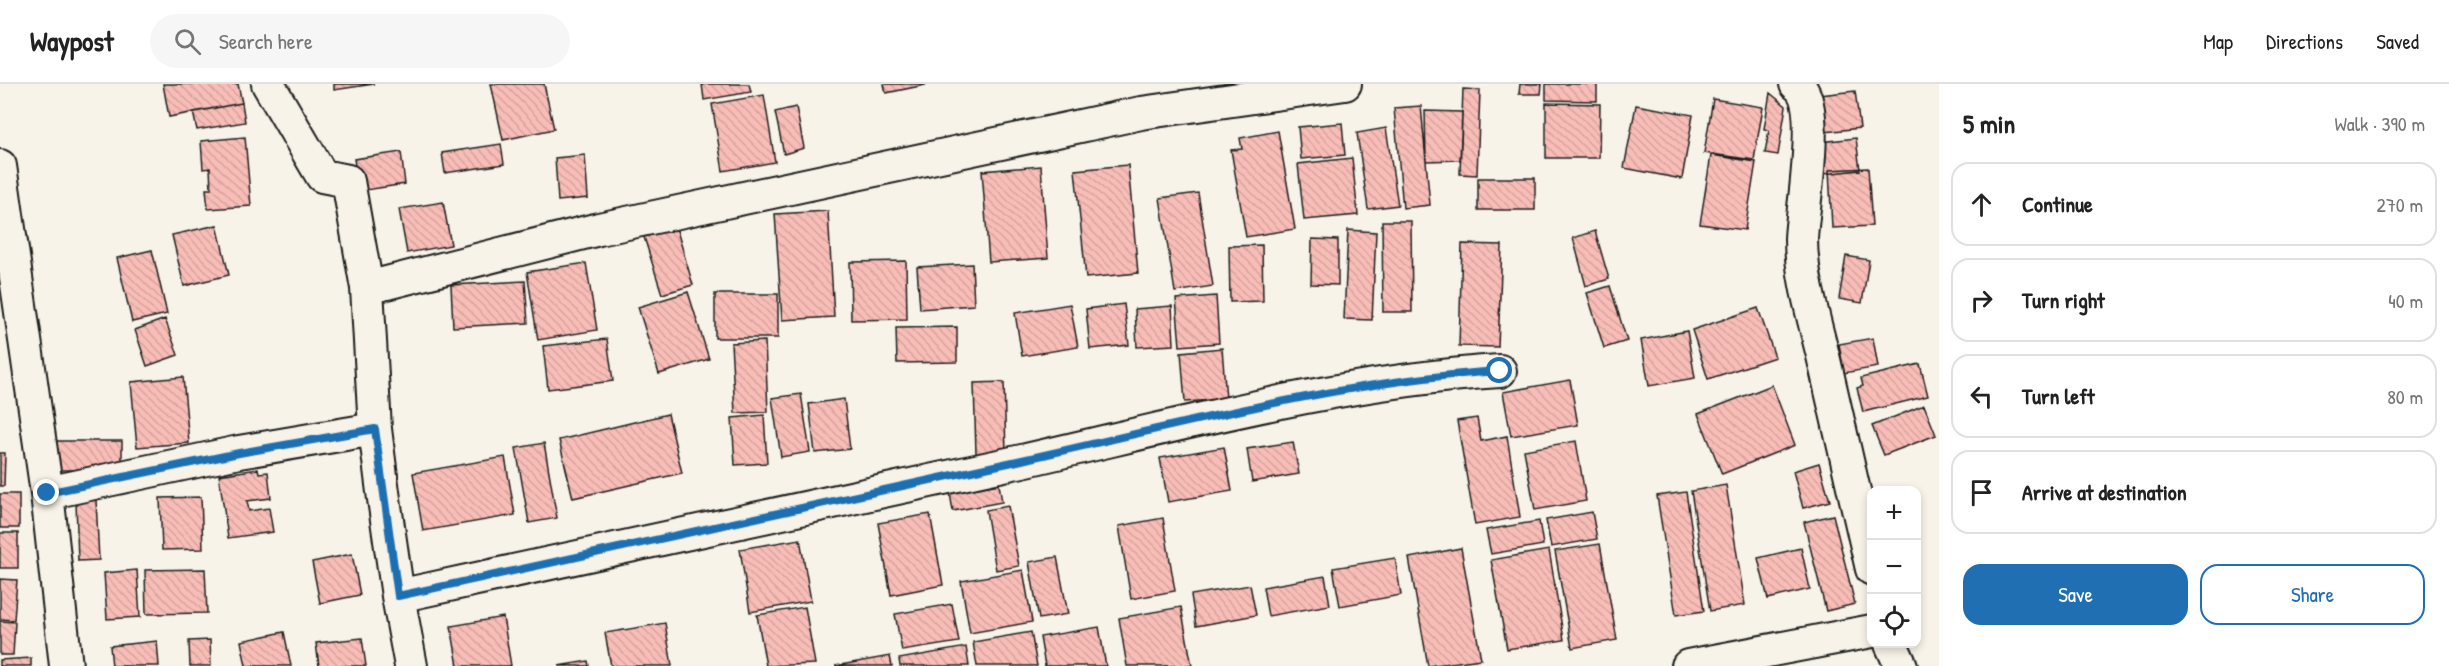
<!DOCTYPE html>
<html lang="en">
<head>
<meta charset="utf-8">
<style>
  :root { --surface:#fff; --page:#f6f6f6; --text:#222; --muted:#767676; --line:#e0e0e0; --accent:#1f6fb2 }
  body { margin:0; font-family:"Patrick Hand",sans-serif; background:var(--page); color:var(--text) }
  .controls { position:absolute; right:18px; bottom:18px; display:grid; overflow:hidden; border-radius:12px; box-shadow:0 3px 9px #0003 }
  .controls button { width:54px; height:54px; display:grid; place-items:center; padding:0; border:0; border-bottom:2px solid var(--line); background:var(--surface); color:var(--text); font:30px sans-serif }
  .stop { position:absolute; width:18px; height:18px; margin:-14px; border:4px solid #1f6fb2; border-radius:50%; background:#fff }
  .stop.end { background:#1f6fb2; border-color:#fff; box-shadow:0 2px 6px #0008 }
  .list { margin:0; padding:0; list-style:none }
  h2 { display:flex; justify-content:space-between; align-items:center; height:78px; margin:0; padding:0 24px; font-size:26px }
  h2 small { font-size:20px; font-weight:400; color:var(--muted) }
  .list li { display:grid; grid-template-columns:39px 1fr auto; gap:18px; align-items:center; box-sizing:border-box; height:84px; margin:0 12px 12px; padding:0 12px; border:2px solid var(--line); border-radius:18px }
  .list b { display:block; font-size:22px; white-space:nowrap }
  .list em { font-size:20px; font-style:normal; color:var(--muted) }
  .actions { display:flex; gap:12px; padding:18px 24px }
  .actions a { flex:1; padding:14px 0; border:2px solid var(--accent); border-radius:18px; text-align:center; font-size:21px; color:var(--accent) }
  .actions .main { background:var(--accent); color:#fff }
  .icon { flex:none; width:33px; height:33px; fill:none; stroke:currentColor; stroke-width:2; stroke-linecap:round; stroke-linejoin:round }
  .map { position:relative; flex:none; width:1939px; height:582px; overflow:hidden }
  header { display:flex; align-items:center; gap:36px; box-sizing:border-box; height:84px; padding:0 30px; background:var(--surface); border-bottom:2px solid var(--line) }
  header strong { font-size:28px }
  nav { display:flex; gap:33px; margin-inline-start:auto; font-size:21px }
  .search { width:420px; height:54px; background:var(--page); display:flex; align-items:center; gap:15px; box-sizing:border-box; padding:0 21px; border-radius:33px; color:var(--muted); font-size:22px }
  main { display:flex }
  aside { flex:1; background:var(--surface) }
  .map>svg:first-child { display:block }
  .building { fill:url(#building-back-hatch); stroke:#1c1c1c; stroke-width:1.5 }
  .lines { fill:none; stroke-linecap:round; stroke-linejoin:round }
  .minor-casing { stroke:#1c1c1c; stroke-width:36 }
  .minor { stroke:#f7f3e8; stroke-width:32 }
  .route { stroke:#1f6fb2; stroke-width:8 }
</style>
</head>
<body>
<header>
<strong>Waypost</strong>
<div class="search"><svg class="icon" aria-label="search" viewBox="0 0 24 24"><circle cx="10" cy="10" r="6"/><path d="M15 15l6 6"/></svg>Search here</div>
<nav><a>Map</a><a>Directions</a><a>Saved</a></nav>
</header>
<main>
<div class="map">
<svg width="1939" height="582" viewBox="0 0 1939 582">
  <defs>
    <pattern id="building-back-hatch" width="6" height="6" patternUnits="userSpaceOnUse" patternTransform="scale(1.5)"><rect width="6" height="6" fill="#f9bdb7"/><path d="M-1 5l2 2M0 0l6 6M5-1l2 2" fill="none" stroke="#d5a29d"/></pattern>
  </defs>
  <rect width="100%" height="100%" fill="#f7f3e8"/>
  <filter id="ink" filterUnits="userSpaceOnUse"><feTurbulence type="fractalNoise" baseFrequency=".0167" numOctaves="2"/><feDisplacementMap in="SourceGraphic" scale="12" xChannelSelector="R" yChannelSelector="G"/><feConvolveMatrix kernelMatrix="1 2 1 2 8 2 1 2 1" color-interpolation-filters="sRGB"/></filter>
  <g filter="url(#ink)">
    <path class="building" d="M163,0H238L242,19L169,33Z
      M334,0H374L334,6Z
      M491,0H544L554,45L503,56Z
      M702,0H749L751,8L704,16Z
      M884,0H924L925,1L886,9Z
      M1520,0H1542L1541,10H1519Z
      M1546,0H1597V17L1546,16Z
      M1463,5L1480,6L1477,91L1460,90Z
      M1855,7L1860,44L1825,48L1820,11Z
      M1770,9L1786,22L1778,71L1765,69L1769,46L1764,45Z
      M764,11L775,78L723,87L712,20Z
      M1713,15L1763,23L1754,76L1704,69Z
      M242,19L245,38L197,46L193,28Z
      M1546,19L1600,20L1599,74H1546Z
      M1636,21L1693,31L1682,95L1624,84Z
      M1421,22L1430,121L1403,124L1394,24Z
      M796,23L804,64L784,70L775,28Z
      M1425,27L1462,28L1460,76L1426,77Z
      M1342,39L1345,71L1301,75L1298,43Z
      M1386,44L1398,121L1368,125L1357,49Z
      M1278,47L1295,145L1246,153L1231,66L1242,65L1240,54Z
      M245,53L251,122L208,125L206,105H211L210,84L203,85L201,57Z
      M1856,54L1860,86L1824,90L1820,58Z
      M501,60L504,80L445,89L442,69Z
      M401,68L405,100L359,107L354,75Z
      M585,71L588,114L558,117L555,74Z
      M1711,71L1756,78L1745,146L1700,140Z
      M1352,74L1358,131L1304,136L1298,80Z
      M1128,81L1138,189L1086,194L1075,86Z
      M1041,82L1048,174L989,178L982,87Z
      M1868,84L1872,142L1832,144L1829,86Z
      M1478,94H1535V126H1478Z
      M1198,109L1213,202L1175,208L1160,114Z
      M443,118L451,161L407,169L399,125Z
      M828,127L834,233L782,236L775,130Z
      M1382,137H1411L1412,228H1383Z
      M217,141L229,191L184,202L172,151Z
      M676,143L693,201L662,210L644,153Z
      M1348,146L1376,148L1372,236L1344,235Z
      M1595,147L1609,195L1586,202L1573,154Z
      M1312,155L1338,156V201L1311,200Z
      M1462,160L1502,161L1498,263L1459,262Z
      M1262,161L1263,217L1230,218L1229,162Z
      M152,166L167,230L132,238L117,174Z
      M1846,172L1869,176L1862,219L1839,215Z
      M906,177L907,235L851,236L850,178Z
      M586,179L597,246L538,256L527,188Z
      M972,180L974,221L920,225L917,183Z
      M525,197L528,239L453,243L451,201Z
      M1610,202L1627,257L1604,264L1587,209Z
      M688,208L709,275L659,290L638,223Z
      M715,210H778V254H715Z
      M1216,212L1219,259L1180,262L1176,215Z
      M1070,220L1078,263L1022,272L1015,229Z
      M1124,220L1129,261L1090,265L1086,225Z
      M1172,222L1174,261L1137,263L1135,225Z
      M1758,224L1775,273L1708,295L1692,246Z
      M165,235L178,271L147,282L135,246Z
      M957,243V278L897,279L896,244Z
      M1687,247L1695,294L1649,302L1641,256Z
      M1873,254L1878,283L1844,289L1839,260Z
      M607,255L613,297L548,305L543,262Z
      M765,257L768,328L735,329L731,259Z
      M1222,264L1226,315L1185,318L1181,268Z
      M1920,280L1928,312L1863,328L1857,304L1863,302L1861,294Z
      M183,293L189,359L137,363L131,298Z
      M1570,296L1578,341L1511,352L1503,308Z
      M1004,298L1006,369L976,370L974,299Z
      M1772,301L1795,361L1722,390L1698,330Z
      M801,310L810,368L781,373L772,314Z
      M844,315L850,365L815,369L809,320Z
      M1924,321L1936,351L1884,371L1872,342Z
      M668,330L682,389L573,414L559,356Z
      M764,331L767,379L735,381L732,334Z
      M1477,334L1481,357L1507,352L1520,433L1475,441L1457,337Z
      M56,357H122V386H56Z
      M1576,357L1586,417L1535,426L1524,366Z
      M1293,358L1299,390L1252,398L1247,365Z
      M544,359L557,434L529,439L516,364Z
      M1224,363L1232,407L1168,418L1160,374Z
      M0,369H5L4,402H0Z
      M505,373L515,431L423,447L413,389Z
      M1819,379L1830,417L1803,424L1793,387Z
      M258,385L259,389L268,388L271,414L247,417L249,427L269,424L273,448L228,454L219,391Z
      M999,400L1002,418L953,427L950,409Z
      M1726,401L1745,521L1710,527L1691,407Z
      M1686,408L1704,527L1676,531L1657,412Z
      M0,410H19V444H0Z
      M201,413L203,465L162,466L160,414Z
      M96,416L99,476L78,477L76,417Z
      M1008,422L1019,482L996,486L986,426Z
      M1592,428L1597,455L1551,463L1546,436Z
      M930,430L943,501L891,511L878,439Z
      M1833,431L1855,520L1826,527L1804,438Z
      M1163,434L1175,507L1131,515L1119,442Z
      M1539,437L1543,461L1491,470L1486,446Z
      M0,449H18V484H0Z
      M800,455L811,517L750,528L740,465Z
      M1600,460L1617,556L1572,564L1555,467Z
      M1461,464L1481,575L1428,582L1409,474Z
      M1801,464L1810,505L1768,515L1758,474Z
      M1549,466L1564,556L1507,565L1491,476Z
      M352,470L360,511L320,519L312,478Z
      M1057,473L1068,530L1039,535L1029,478Z
      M1395,474L1401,511L1340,522L1333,484Z
      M205,485L207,529L146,530L145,486Z
      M137,486L140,533L107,535L104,489Z
      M1023,486L1032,538L970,549L961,497Z
      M1325,492L1330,521L1268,532L1263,503Z
      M0,495L17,496L14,536L0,535Z
      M1250,501L1256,531L1196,542L1191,511Z
      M952,520L959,558L902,567L895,530Z
      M805,523L815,580L766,582L757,531Z
      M1181,523L1192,582H1127L1119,534Z
      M503,533L511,582H458L451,542Z
      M0,537L15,538L13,571H0Z
      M665,539L672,582H611L605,549Z
      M1099,543L1106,582H1045L1040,553Z
      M284,548L291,582H246L241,557Z
      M1031,548L1037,582H977L973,558Z
      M362,554L366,582H319L316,559Z
      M210,556L211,582H190L189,557Z
      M157,557L159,582H112L110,562Z
      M966,563L969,582H900L899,575Z
      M890,572L892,582H835Z
      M31,574V582H0V576Z
      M588,577L589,582H558Z"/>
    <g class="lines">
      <g class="minor-casing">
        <path id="minor" d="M268,0L322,92L348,97L367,204L375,345L383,408L398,512L411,582
          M1796,0C1823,18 1802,124 1801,155C1801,194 1815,238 1824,276C1840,346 1856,415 1872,485
          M0,82L47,409L66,582
          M367,204L599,145L1141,29L1345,0
          M47,409L239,368L375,345
          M398,512C606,468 814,423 1022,377C1180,341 1338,297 1500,287
          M1891,560L1901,582
          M1688,582L1872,547"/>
      </g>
      <use href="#minor" class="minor"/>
    </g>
  </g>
  <g class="lines" filter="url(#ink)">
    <path class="route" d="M47,409L239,369L375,345L398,512C606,468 814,423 1022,376C1180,341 1338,297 1500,287"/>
  </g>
</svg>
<div class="controls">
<button>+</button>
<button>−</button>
<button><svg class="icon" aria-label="locate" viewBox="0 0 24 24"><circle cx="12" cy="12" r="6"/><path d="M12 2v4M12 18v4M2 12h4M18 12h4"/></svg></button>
</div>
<div class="stop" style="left:1500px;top:287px"></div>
<div class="stop end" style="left:47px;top:409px"></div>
</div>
<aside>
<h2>5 min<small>Walk · 390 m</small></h2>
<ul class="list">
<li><svg class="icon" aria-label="ahead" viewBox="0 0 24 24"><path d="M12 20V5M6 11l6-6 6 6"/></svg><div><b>Continue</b></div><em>270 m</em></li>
<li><svg class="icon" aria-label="right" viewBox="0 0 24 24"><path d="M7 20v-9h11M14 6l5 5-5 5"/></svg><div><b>Turn right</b></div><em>40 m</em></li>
<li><svg class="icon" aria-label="left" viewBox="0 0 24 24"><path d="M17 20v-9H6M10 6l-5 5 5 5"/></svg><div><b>Turn left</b></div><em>80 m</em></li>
<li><svg class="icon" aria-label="arrive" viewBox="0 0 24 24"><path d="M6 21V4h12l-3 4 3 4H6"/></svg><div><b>Arrive at destination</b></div></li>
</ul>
<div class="actions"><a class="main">Save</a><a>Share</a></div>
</aside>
</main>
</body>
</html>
